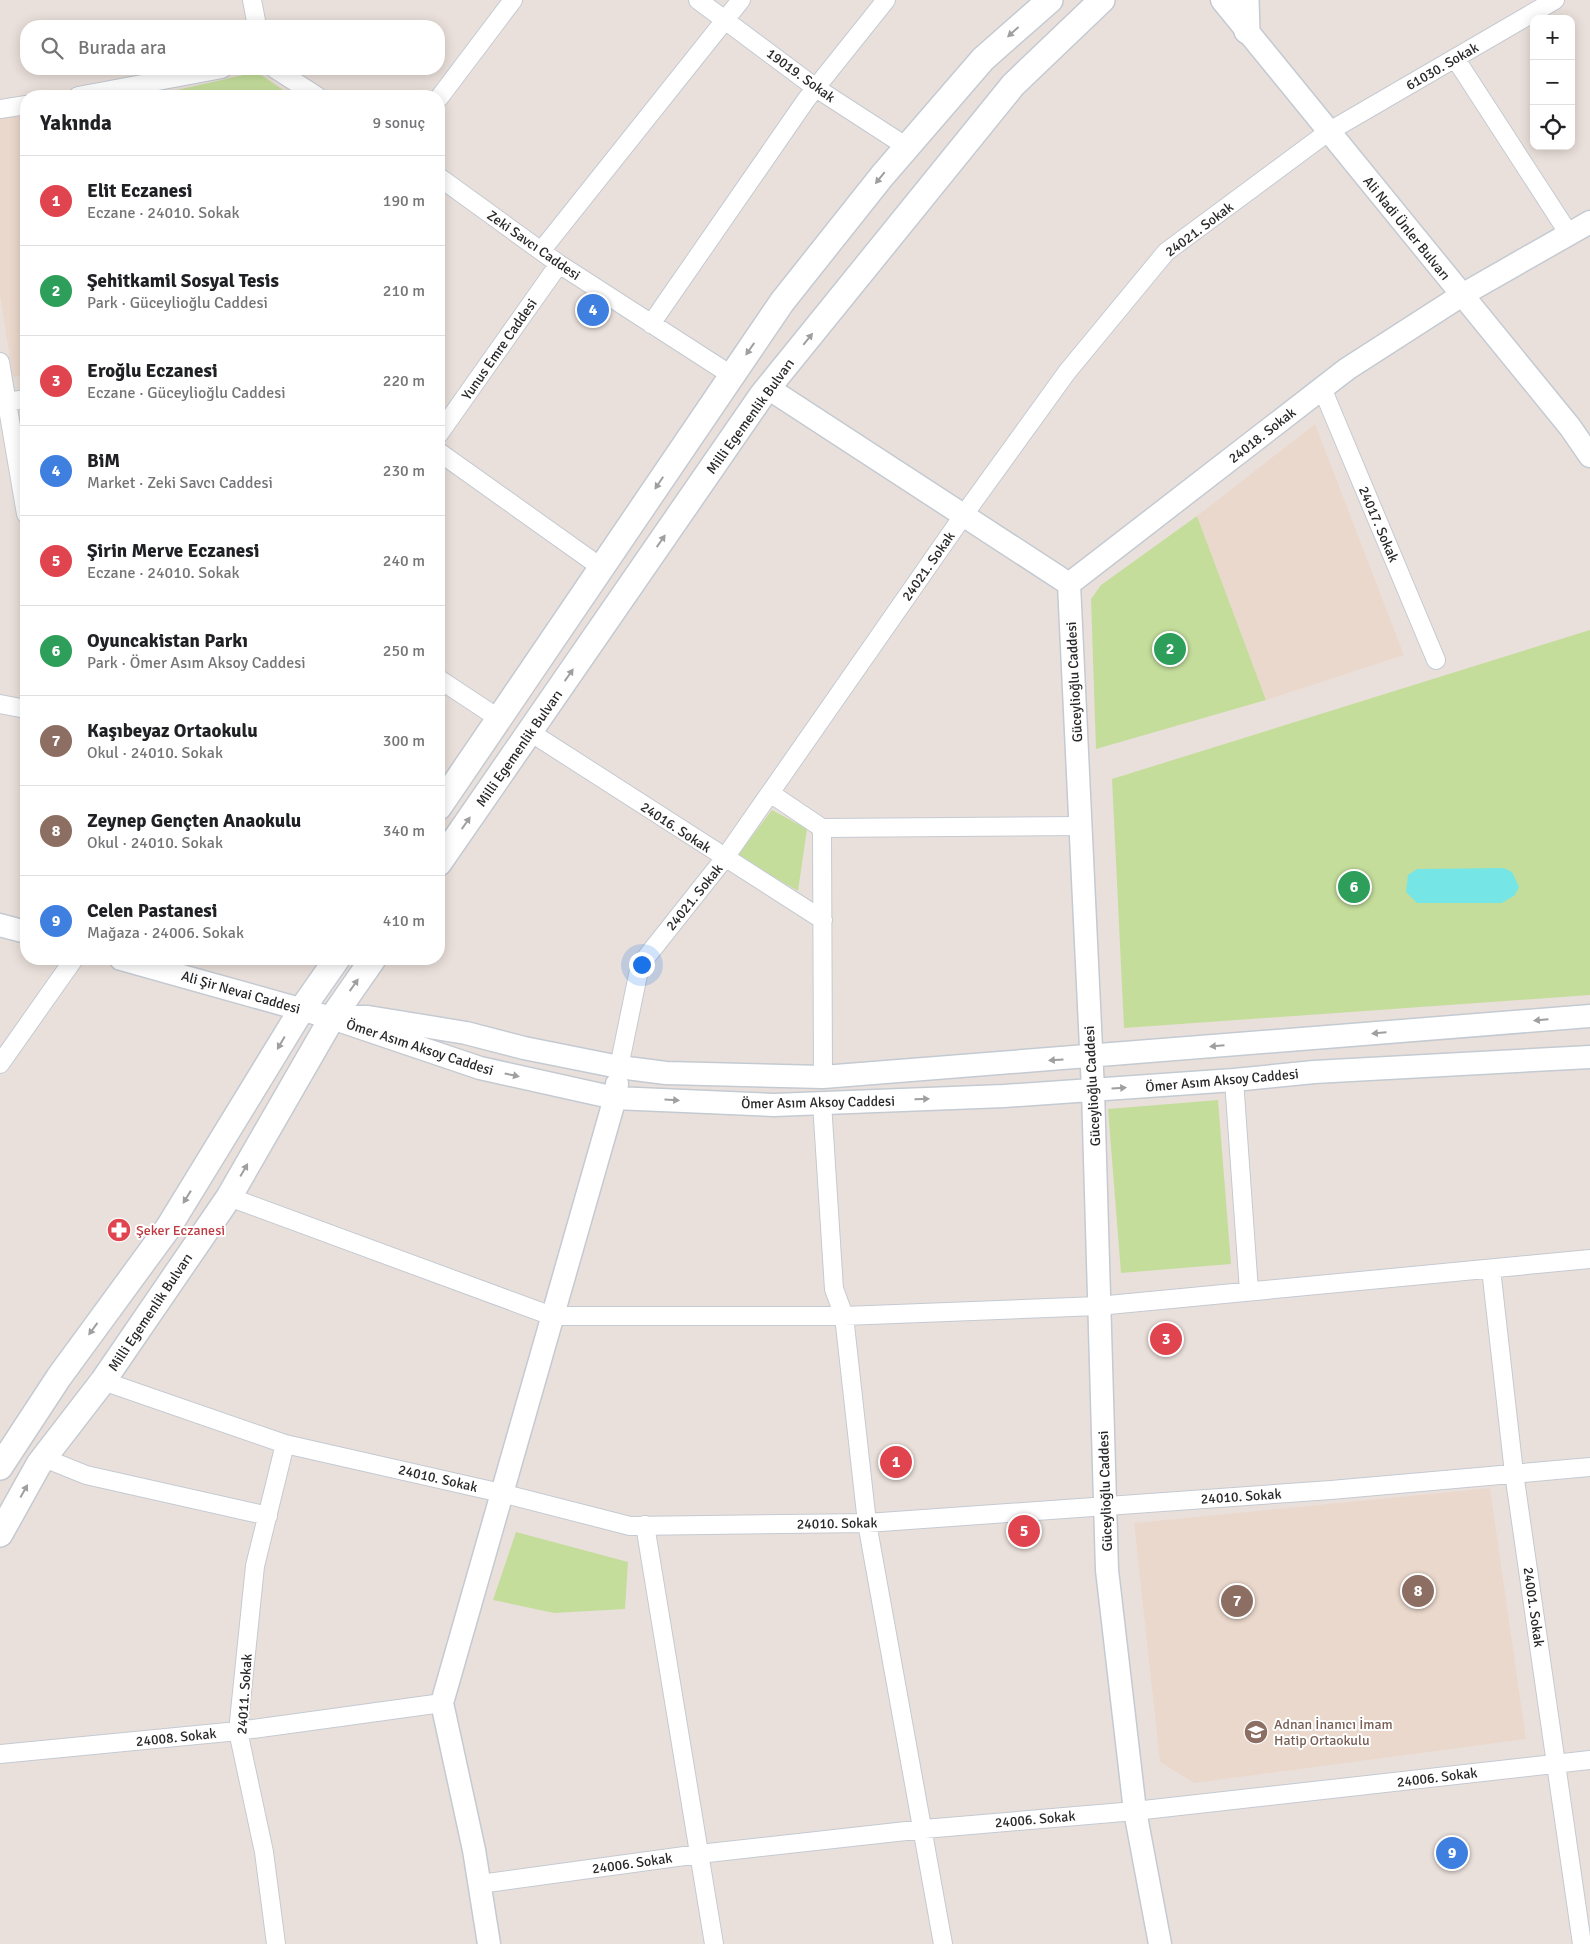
<!DOCTYPE html>
<html lang="tr">
<head>
<meta charset="utf-8">
<style>
  :root { --surface:#fff; --page:#f6f6f6; --text:#202124; --muted:#757577; --line:#e0e0e0; --accent:#4593ed }
  body { margin:0; font-family:Signika,sans-serif; background:var(--page); color:var(--text) }
  .controls { position:absolute; right:15px; top:15px; display:grid; overflow:hidden; border-radius:10px; box-shadow:0 2px 12px #0003 }
  .controls button { width:45px; height:45px; display:grid; place-items:center; padding:0; border:0; border-bottom:1px solid var(--line); background:var(--surface); color:var(--text); font:25px sans-serif }
  .you { position:absolute; left:641px; top:964px; width:18px; height:18px; margin:-12px; border:4px solid #fff; border-radius:50%; background:#1a73e8; box-shadow:0 0 0 8px #1a73e833 }
  .badge { display:grid; place-items:center; width:32px; height:32px; border-radius:50%; background:var(--accent); color:#fff; font-size:16px; font-weight:700 }
  .pin { position:absolute; translate:-50% -50%; border:2px solid #fff; box-shadow:0 1px 5px #0006 }
  .list { margin:0; padding:0; list-style:none }
  h2 { display:flex; justify-content:space-between; align-items:center; height:65px; margin:0; padding:0 20px; font-size:21px }
  h2 small { font-size:16px; font-weight:400; color:var(--muted) }
  .list li { display:grid; grid-template-columns:32px 1fr auto; gap:15px; align-items:center; box-sizing:border-box; height:90px; padding:0 20px; border-top:1px solid var(--line) }
  .list b { display:block; font-size:19px; white-space:nowrap }
  .list p { margin:0; font-size:16px; white-space:nowrap; color:var(--muted) }
  .list em { font-size:16px; font-style:normal; color:var(--muted) }
  .icon { flex:none; width:28px; height:28px; fill:none; stroke:currentColor; stroke-width:2; stroke-linecap:round; stroke-linejoin:round }
  .map { position:relative; flex:none; width:1590px; height:1944px; overflow:hidden }
  .search { position:absolute; background:var(--surface); box-shadow:0 2px 12px #0003; left:20px; top:20px; width:425px; height:55px; display:flex; align-items:center; gap:12px; box-sizing:border-box; padding:0 18px; border-radius:20px; color:var(--muted); font-size:19px }
  .panel { position:absolute; background:var(--surface); box-shadow:0 2px 12px #0003; left:20px; top:90px; width:425px; height:875px; border-radius:20px }
  .map>svg:first-child { display:block }
  .education { fill:#ebd8cc }
  .green { fill:#c4dd9b }
  .water { fill:#75e6e5 }
  .lines { fill:none; stroke-linecap:round; stroke-linejoin:round }
  .minor-casing { stroke:#c4cad2; stroke-width:20 }
  .tertiary-casing { stroke:#c4cad2; stroke-width:25 }
  .secondary-casing { stroke:#c4cad2; stroke-width:28 }
  .minor { stroke:#fff; stroke-width:18 }
  .tertiary { stroke:#fff; stroke-width:22 }
  .secondary { stroke:#fff; stroke-width:25 }
  .oneway { fill:#9f9f9f }
  .labels { text-anchor:middle; stroke-width:4; stroke-linejoin:round; paint-order:stroke }
  .street-label { font-size:14px; fill:#292929; stroke:#fff }
  .health-label { font-size:14px; fill:#be3a42; stroke:#fff; text-anchor:start }
  .education-label { font-size:14px; fill:#785e54; stroke:#fff; text-anchor:start }
</style>
</head>
<body>
<div class="map">
<svg width="1590" height="1944" viewBox="0 0 1590 1944">
  <rect width="100%" height="100%" fill="#eae0db"/>
  <path class="education" d="M26,113V375L13,377L0,295V116Z
    M1315,424L1404,655L1266,700L1197,516Z
    M1490,1488L1526,1739L1194,1783L1160,1762L1134,1523Z"/>
  <path class="green" d="M257,72L292,96H150Z
    M1197,516L1266,700L1096,749L1091,599L1101,585Z
    M1590,630V995L1124,1028L1112,779Z
    M772,810L807,829L798,891L737,856Z
    M1218,1100L1231,1264L1121,1273L1108,1109Z
    M516,1532L628,1562L625,1609L554,1613L493,1600Z"/>
  <path class="water" d="M1504,868L1512,872L1519,887L1515,895L1502,903H1417L1406,892L1408,875L1417,869Z"/>
  <g class="lines">
    <g class="minor-casing">
      <path id="minor" d="M252,0L257,26
        M698,0L816,88L907,147
        M1455,58L1569,234
        M275,69L317,96
        M78,96L222,69
        M439,98L513,0
        M0,109L26,105
        M439,177L559,264L731,375
        M541,251L741,0
        M651,324L806,100L886,0
        M0,362L26,514
        M1322,388L1436,660
        M0,403L26,399
        M439,434L559,264
        M439,452L602,568
        M439,679L498,718
        M0,704L26,709
        M530,732L823,920
        M770,793L822,828
        M0,1064L74,959
        M619,1067L640,965L724,859L963,516L1067,372L1166,252L1328,132L1555,0
        M823,1077L822,828L1082,826
        M1234,1080L1249,1291
        M822,1103L834,1289L844,1316L867,1523L943,1944
        M229,1197L552,1316H844L1098,1306L1590,1259
        M1491,1269L1514,1473L1582,1944
        M103,1381L285,1444L501,1493L630,1526L867,1523L1331,1490L1590,1467
        M44,1458L86,1475L268,1516
        M645,1525L714,1944
        M0,1754L238,1731L442,1703
        M480,1884L699,1854L924,1829L1135,1811L1590,1760
        M276,1944L264,1852L238,1731L255,1566L285,1444"/>
    </g>
    <g class="tertiary-casing">
      <path id="tertiary" d="M1222,0L1570,427L1590,456
        M768,388L1069,584L1093,1090L1107,1570L1135,1811L1160,1944
        M1069,584L1347,369L1462,295L1590,222
        M0,925L26,932
        M121,959L332,1018L480,1068L615,1098L774,1105L1004,1096L1234,1080L1314,1072L1590,1057
        M356,1017H368L466,1033L524,1048L619,1067L666,1073L823,1077L1590,1016
        M489,1944L474,1850L442,1703L615,1098L617,1084"/>
    </g>
    <g class="secondary-casing">
      <path id="secondary" d="M1246,0L1247,31
        M439,807L782,302L882,176L983,59L1050,0
        M439,863L762,395L1013,85L1102,0
        M0,1467L59,1377L168,1228L302,1009L337,959
        M0,1534L39,1464L103,1381L229,1197L332,1018L373,959"/>
    </g>
    <use href="#minor" class="minor"/>
    <use href="#tertiary" class="tertiary"/>
    <use href="#secondary" class="secondary"/>
  </g>
  <defs><path id="oneway-solid" d="M-6-.8H1V-3.2L6.5 0L1 3.2V.8H-6Z" transform="scale(1.25)"/></defs>
  <g class="oneway">
    <use href="#oneway-solid" transform="translate(1013 32) rotate(138)"/>
    <use href="#oneway-solid" transform="translate(880 178) rotate(129)"/>
    <use href="#oneway-solid" transform="translate(808 339) rotate(-51)"/>
    <use href="#oneway-solid" transform="translate(750 349) rotate(125)"/>
    <use href="#oneway-solid" transform="translate(659 483) rotate(124)"/>
    <use href="#oneway-solid" transform="translate(661 541) rotate(-55)"/>
    <use href="#oneway-solid" transform="translate(569 675) rotate(-55)"/>
    <use href="#oneway-solid" transform="translate(466 823) rotate(-55)"/>
    <use href="#oneway-solid" transform="translate(354 985) rotate(-55)"/>
    <use href="#oneway-solid" transform="translate(1541 1020) rotate(175)"/>
    <use href="#oneway-solid" transform="translate(1379 1033) rotate(175)"/>
    <use href="#oneway-solid" transform="translate(281 1043) rotate(120)"/>
    <use href="#oneway-solid" transform="translate(1217 1046) rotate(175)"/>
    <use href="#oneway-solid" transform="translate(1056 1060) rotate(176)"/>
    <use href="#oneway-solid" transform="translate(512 1075) rotate(12)"/>
    <use href="#oneway-solid" transform="translate(1119 1088) rotate(-4)"/>
    <use href="#oneway-solid" transform="translate(922 1099) rotate(-2)"/>
    <use href="#oneway-solid" transform="translate(672 1100) rotate(3)"/>
    <use href="#oneway-solid" transform="translate(244 1170) rotate(-60)"/>
    <use href="#oneway-solid" transform="translate(187 1197) rotate(122)"/>
    <use href="#oneway-solid" transform="translate(93 1329) rotate(126)"/>
    <use href="#oneway-solid" transform="translate(24 1491) rotate(-61)"/>
  </g>
  <defs>
    <g id="pharmacy-disc" transform="scale(1.25)"><circle r="9.5" fill="#e0444e" stroke="#fff"/><path d="M-2-6h4v4h4v4h-4v4h-4v-4h-4v-4h4Z" fill="#fff"/></g>
    <g id="school-disc" transform="scale(1.25)"><circle r="9.5" fill="#8d6e63" stroke="#fff"/><path d="M0-5L7-2L0 1L-7-2ZM-4 1L0 2.5L4 1V4Q0 6-4 4Z" fill="#fff"/></g>
  </defs>
  <g fill-rule="evenodd">
    <use href="#pharmacy-disc" x="119" y="1230"/>
    <use href="#school-disc" x="1256" y="1732"/>
  </g>
  <g class="labels">
    <g class="street-label">
      <text transform="translate(1442 66) rotate(-30)" y="5">61030. Sokak</text>
      <text transform="translate(801 75) rotate(36)" y="5">19019. Sokak</text>
      <text transform="translate(1407 228) rotate(51)" y="5">Ali Nadi Ünler Bulvarı</text>
      <text transform="translate(1199 229) rotate(-37)" y="5">24021. Sokak</text>
      <text transform="translate(534 245) rotate(35)" y="5">Zeki Savcı Caddesi</text>
      <text transform="translate(499 349) rotate(-55)" y="5">Yunus Emre Caddesi</text>
      <text transform="translate(750 416) rotate(-54)" y="5">Milli Egemenlik Bulvarı</text>
      <text transform="translate(1262 435) rotate(-38)" y="5">24018. Sokak</text>
      <text transform="translate(1379 524) rotate(67)" y="5">24017. Sokak</text>
      <text transform="translate(928 566) rotate(-55)" y="5">24021. Sokak</text>
      <text transform="translate(1074 682) rotate(-93)" y="5">Güceylioğlu Caddesi</text>
      <text transform="translate(519 748) rotate(-55)" y="5">Milli Egemenlik Bulvarı</text>
      <text transform="translate(676 827) rotate(33)" y="5">24016. Sokak</text>
      <text transform="translate(694 897) rotate(-51)" y="5">24021. Sokak</text>
      <text transform="translate(241 992) rotate(16)" y="5">Ali Şir Nevai Caddesi</text>
      <text transform="translate(420 1047) rotate(18)" y="5">Ömer Asım Aksoy Caddesi</text>
      <text transform="translate(1222 1080) rotate(-5)" y="5">Ömer Asım Aksoy Caddesi</text>
      <text transform="translate(1092 1086) rotate(-93)" y="5">Güceylioğlu Caddesi</text>
      <text transform="translate(818 1102) rotate(-1)" y="5">Ömer Asım Aksoy Caddesi</text>
      <text transform="translate(150 1312) rotate(-56)" y="5">Milli Egemenlik Bulvarı</text>
      <text transform="translate(438 1478) rotate(13)" y="5">24010. Sokak</text>
      <text transform="translate(1105 1491) rotate(-92)" y="5">Güceylioğlu Caddesi</text>
      <text transform="translate(1241 1496) rotate(-4)" y="5">24010. Sokak</text>
      <text transform="translate(837 1523) rotate(-1)" y="5">24010. Sokak</text>
      <text transform="translate(1534 1607) rotate(82)" y="5">24001. Sokak</text>
      <text transform="translate(244 1694) rotate(-86)" y="5">24011. Sokak</text>
      <text transform="translate(176 1737) rotate(-6)" y="5">24008. Sokak</text>
      <text transform="translate(1437 1777) rotate(-7)" y="5">24006. Sokak</text>
      <text transform="translate(1035 1819) rotate(-5)" y="5">24006. Sokak</text>
      <text transform="translate(632 1863) rotate(-8)" y="5">24006. Sokak</text>
    </g>
    <g class="health-label">
      <text x="136" y="1235">Şeker Eczanesi</text>
    </g>
    <g class="education-label">
      <text x="1274" y="1729">Adnan İnanıcı İmam<tspan x="1274" dy="16">Hatip Ortaokulu</tspan></text>
    </g>
  </g>
</svg>
<div class="controls">
<button>+</button>
<button>−</button>
<button><svg class="icon" aria-label="locate" viewBox="0 0 24 24"><circle cx="12" cy="12" r="6"/><path d="M12 2v4M12 18v4M2 12h4M18 12h4"/></svg></button>
</div>
<div class="you"></div>
<div class="pin badge" style="left:896px;top:1462px;background:#e0444e">1</div>
<div class="pin badge" style="left:1170px;top:649px;background:#2e9e5b">2</div>
<div class="pin badge" style="left:1166px;top:1339px;background:#e0444e">3</div>
<div class="pin badge" style="left:593px;top:310px;background:#3f7fe0">4</div>
<div class="pin badge" style="left:1024px;top:1531px;background:#e0444e">5</div>
<div class="pin badge" style="left:1354px;top:887px;background:#2e9e5b">6</div>
<div class="pin badge" style="left:1237px;top:1601px;background:#8d6e63">7</div>
<div class="pin badge" style="left:1418px;top:1591px;background:#8d6e63">8</div>
<div class="pin badge" style="left:1452px;top:1853px;background:#3f7fe0">9</div>
<div class="search"><svg class="icon" aria-label="search" viewBox="0 0 24 24"><circle cx="10" cy="10" r="6"/><path d="M15 15l6 6"/></svg>Burada ara</div>
<section class="panel">
<h2>Yakında<small>9 sonuç</small></h2>
<ul class="list">
<li><span class="badge" style="background:#e0444e">1</span><div><b>Elit Eczanesi</b><p>Eczane · 24010. Sokak</p></div><em>190 m</em></li>
<li><span class="badge" style="background:#2e9e5b">2</span><div><b>Şehitkamil Sosyal Tesis</b><p>Park · Güceylioğlu Caddesi</p></div><em>210 m</em></li>
<li><span class="badge" style="background:#e0444e">3</span><div><b>Eroğlu Eczanesi</b><p>Eczane · Güceylioğlu Caddesi</p></div><em>220 m</em></li>
<li><span class="badge" style="background:#3f7fe0">4</span><div><b>BiM</b><p>Market · Zeki Savcı Caddesi</p></div><em>230 m</em></li>
<li><span class="badge" style="background:#e0444e">5</span><div><b>Şirin Merve Eczanesi</b><p>Eczane · 24010. Sokak</p></div><em>240 m</em></li>
<li><span class="badge" style="background:#2e9e5b">6</span><div><b>Oyuncakistan Parkı</b><p>Park · Ömer Asım Aksoy Caddesi</p></div><em>250 m</em></li>
<li><span class="badge" style="background:#8d6e63">7</span><div><b>Kaşıbeyaz Ortaokulu</b><p>Okul · 24010. Sokak</p></div><em>300 m</em></li>
<li><span class="badge" style="background:#8d6e63">8</span><div><b>Zeynep Gençten Anaokulu</b><p>Okul · 24010. Sokak</p></div><em>340 m</em></li>
<li><span class="badge" style="background:#3f7fe0">9</span><div><b>Celen Pastanesi</b><p>Mağaza · 24006. Sokak</p></div><em>410 m</em></li>
</ul>
</section>
</div>
</body>
</html>
